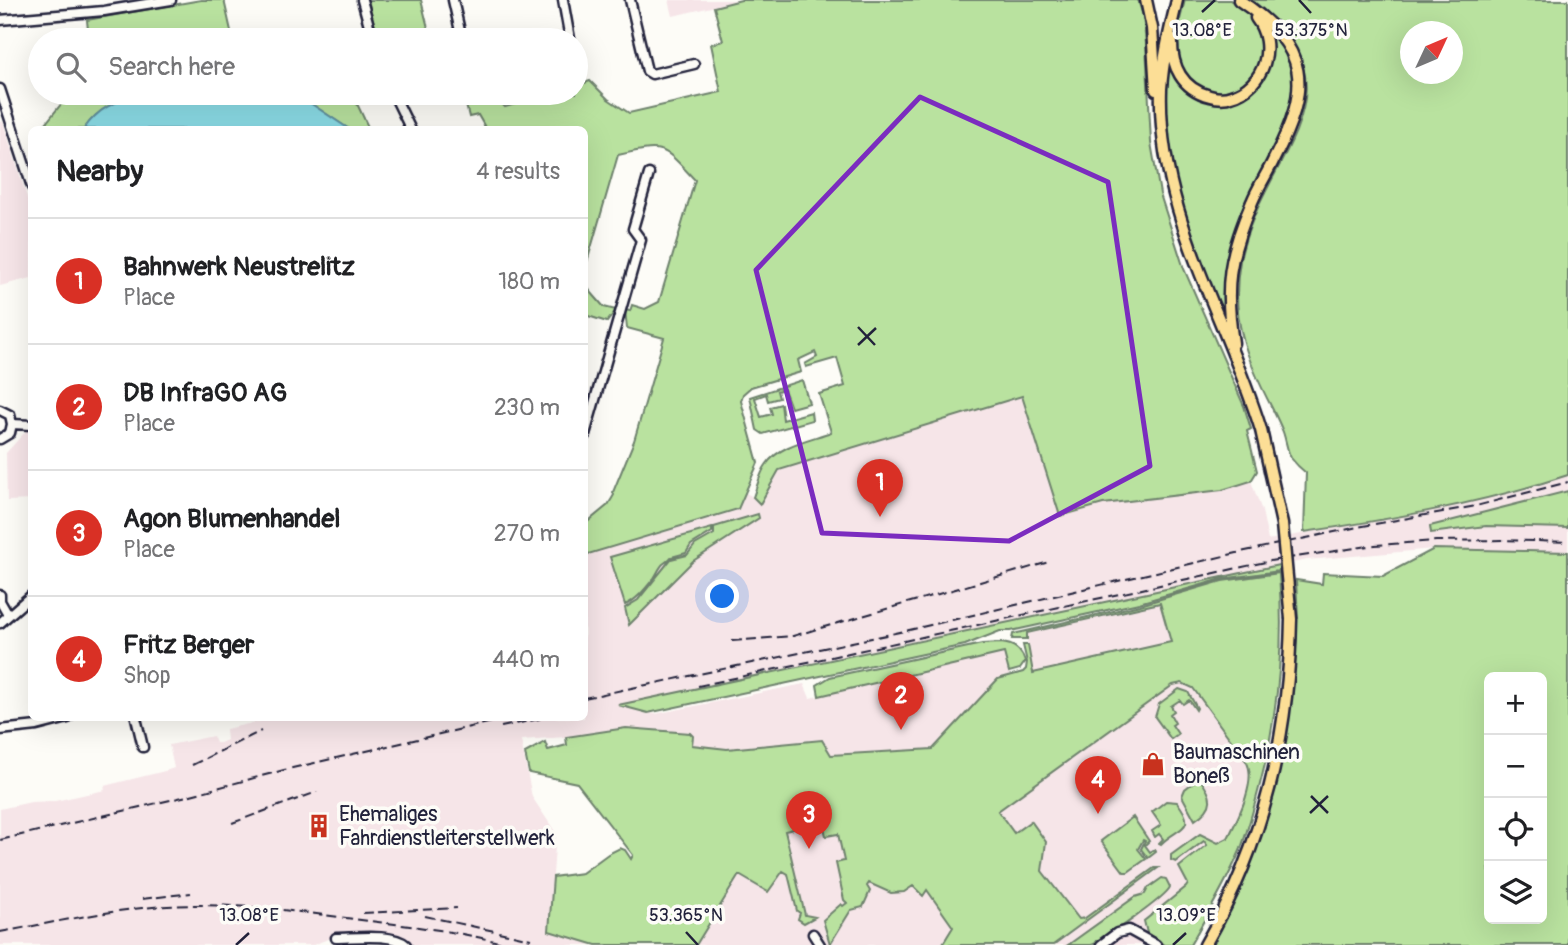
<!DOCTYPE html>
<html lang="en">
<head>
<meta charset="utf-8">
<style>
  :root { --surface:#fff; --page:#f2f2f2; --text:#202124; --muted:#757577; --line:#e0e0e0; --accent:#d93025 }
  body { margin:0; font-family:Pangolin,sans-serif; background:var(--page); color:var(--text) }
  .controls { position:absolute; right:21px; bottom:21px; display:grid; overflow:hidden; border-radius:10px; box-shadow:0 7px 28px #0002 }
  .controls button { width:63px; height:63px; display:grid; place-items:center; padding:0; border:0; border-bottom:2px solid var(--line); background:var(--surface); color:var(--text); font:35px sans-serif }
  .compass { position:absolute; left:1400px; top:21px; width:63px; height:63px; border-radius:50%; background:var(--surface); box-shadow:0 7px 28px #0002; rotate:46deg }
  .you { position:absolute; left:723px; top:597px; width:24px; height:24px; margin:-18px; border:5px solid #fff; border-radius:50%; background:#1a73e8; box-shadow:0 0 0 10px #1a73e833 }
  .badge { display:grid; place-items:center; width:46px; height:46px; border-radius:50%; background:var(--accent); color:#fff; font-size:23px; font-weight:700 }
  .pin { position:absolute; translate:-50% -58px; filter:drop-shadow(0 2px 4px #0008) }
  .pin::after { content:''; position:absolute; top:37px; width:24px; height:21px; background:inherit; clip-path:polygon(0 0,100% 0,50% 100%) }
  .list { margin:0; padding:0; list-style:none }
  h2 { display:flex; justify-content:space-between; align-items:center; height:91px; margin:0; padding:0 28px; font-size:30px }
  h2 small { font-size:23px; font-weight:400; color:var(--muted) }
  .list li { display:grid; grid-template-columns:46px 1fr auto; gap:21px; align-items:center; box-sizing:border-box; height:126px; padding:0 28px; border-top:2px solid var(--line) }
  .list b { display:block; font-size:26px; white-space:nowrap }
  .list p { margin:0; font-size:23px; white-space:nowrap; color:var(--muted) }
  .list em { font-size:23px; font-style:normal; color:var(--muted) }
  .icon { flex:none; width:38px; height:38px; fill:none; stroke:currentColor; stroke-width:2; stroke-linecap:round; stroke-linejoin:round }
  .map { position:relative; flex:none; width:1568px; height:945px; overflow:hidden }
  .search { position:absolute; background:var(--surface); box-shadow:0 7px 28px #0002; left:28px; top:28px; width:560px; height:77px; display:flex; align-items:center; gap:18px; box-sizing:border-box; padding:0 24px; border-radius:38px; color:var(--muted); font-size:26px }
  .panel { position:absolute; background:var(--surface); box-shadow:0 7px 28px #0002; left:28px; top:126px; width:560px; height:595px; border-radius:10px }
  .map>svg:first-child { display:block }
  .built { fill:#f6e5e8 }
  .green { fill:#b9e29f; stroke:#6e826d; stroke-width:2; fill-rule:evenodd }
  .water { fill:#8bdce6; stroke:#6192a2; stroke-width:2 }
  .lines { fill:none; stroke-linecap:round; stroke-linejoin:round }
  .minor-casing { stroke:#22223b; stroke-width:13 }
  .major-casing { stroke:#22223b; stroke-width:15 }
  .minor { stroke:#fdfcf7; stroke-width:8 }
  .major { stroke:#fcde96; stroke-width:10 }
  .rail { stroke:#22223b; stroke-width:2; stroke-dasharray:10 5; stroke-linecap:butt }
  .major-bridge-casing { stroke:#22223b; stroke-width:15; stroke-linecap:butt }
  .major-bridge { stroke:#fcde96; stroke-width:10 }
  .marked { fill:none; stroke:#7b2cbf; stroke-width:5; stroke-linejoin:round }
  .ticks { fill:none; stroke:#22223b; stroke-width:2.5 }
  .labels { text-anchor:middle; stroke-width:7; stroke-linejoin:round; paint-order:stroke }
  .poi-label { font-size:21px; fill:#22223b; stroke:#fdfcf7; text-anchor:start }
  .ticks-label { font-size:18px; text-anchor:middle; fill:#22223b; stroke:#fdfcf7; stroke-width:7; stroke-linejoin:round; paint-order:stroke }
</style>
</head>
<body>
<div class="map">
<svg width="1568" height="945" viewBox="0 0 1568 945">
  <rect width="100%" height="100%" fill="#fdfcf7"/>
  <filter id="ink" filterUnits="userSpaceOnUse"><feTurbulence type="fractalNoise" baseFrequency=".0143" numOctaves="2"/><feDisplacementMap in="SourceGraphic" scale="14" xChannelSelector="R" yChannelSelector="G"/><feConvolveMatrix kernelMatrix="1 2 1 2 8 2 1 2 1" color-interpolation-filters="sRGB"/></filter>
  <g filter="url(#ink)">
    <path class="built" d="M669,0H741L673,16Z
      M0,121L3,122L32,213L31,278L0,286Z
      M1022,396L1060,516L1103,504L1222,490L1251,481L1262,511L1268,540L1415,513L1537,486L1568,475V491L1430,526L1432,532L1486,526L1568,528V552L1434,549L1307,560L620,706L655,714L804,684L810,698L1005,652L1010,675L998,679L933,749L831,755L821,740L727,749L691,745L626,728L566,737L521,740L532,797L556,833L549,931L596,945H414L403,936L390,935H338L313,945H0V809L31,802L55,801L105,790L104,786L165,771L174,768L169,745L213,736L216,743H220L227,740L226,729L274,718H584L585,524L608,505L614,495L752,476L746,493L753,497L756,501L778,470Z
      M26,431H31V500L7,501L6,453Z
      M1160,603L1171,642L1032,673L1026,633Z
      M1184,662L1253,771L1241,814L1230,839L1187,887L1167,905L1146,918L1144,925L1147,933L1164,945H1053L987,799Z
      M870,806L965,945H696L767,830Z"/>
    <path class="green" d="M201,0H224L233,40H89L87,20Z
      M368,0H421L431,40H378Z
      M741,0H1138L1143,16L1146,44L1151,143L1160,194L1184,269L1244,406L1251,429L1247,431L1257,471L1251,481L1222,490L1103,504L1060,516L1022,396L779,470L760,504L753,497C757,487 760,473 766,465C779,445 809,440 831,432L819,394L845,386L837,358L806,367L805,364L817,357L815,352L798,360L801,372L751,387L743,394L741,401L758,463L738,509L585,555V524L608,505L614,495L613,492L634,441L664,338L627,328L625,310L630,311L632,305L645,309L659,302L695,180C663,146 666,144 618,155L585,269L584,130L486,129L478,115L469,117L463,93H492L505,107L532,99L531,93H542L543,95L552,93H576V86L590,81L608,99L629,113L721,92L711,44L723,41L714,7Z
      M1185,0H1230L1251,16L1259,27L1264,53L1254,77L1241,89L1214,94L1192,85L1178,65L1175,39Z
      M1252,0H1568V475C1483,503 1393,519 1304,532L1306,473C1301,469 1295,463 1291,458C1287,451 1286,440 1283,432C1280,424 1276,416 1272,408C1246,358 1230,318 1240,261C1260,157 1370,93 1252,0ZM1410,32H1452V74H1410Z
      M1261,19L1286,49L1294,67L1296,92L1290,120L1237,235L1227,329L1192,242L1170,168L1164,99L1168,58C1172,64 1173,72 1177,78C1192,101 1215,97 1239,97C1264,66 1280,61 1261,19Z
      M70,93H142C116,102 100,106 84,129L38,130L42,128Z
      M295,93H352L369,129H349Z
      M584,284L604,307L616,310L607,322L585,315Z
      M802,380L809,403L791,408L784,389L777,391L779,398L768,401L766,394L755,398L761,417L772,414L770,407L781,404L783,420L811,412L812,420L763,434L757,430L750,397Z
      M1568,491V528L1486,526L1431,533L1430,526Z
      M758,514L759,518L693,561L629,625L625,608L638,600L671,559L687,555L695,545L714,534V527Z
      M712,528V532L691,545L686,553L671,557C669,560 666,562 663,564C659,568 657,574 654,578C646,588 637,600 625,605L610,557Z
      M1434,549L1568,552V945H1211C1264,840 1295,737 1295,619L1298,618L1296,580L1322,584L1323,573L1383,576ZM1489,677H1542V919H1489Z
      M1279,565V571L1222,579L1139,603L1011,631H1000L965,645L648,713L618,705Z
      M1279,573C1284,641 1279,698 1265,764C1258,793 1251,822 1240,851C1226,883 1208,914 1190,945H1164L1147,933L1144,921L1186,887L1188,884L1179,867L1207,845L1204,841L1176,862L1171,860V855L1200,834L1218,843L1228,838C1237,820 1258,780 1246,761L1193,688L1182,683L1173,685L998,811L1014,833L1031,821L1046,842L1042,871L1079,919L1085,918L1154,868H1158L1053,945H942L953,927L927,890L923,896L913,886L904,892L891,893L869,883L867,886L870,891L863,907L851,910L830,944L823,920L841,904L843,906L847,903L844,900L836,863L844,861L838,834L826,836L823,822L785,831L805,915L815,917L804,923L798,919L800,913L797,911L788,874L783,871L768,892L739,875L696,945H596L549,931L553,877L582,873L608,854L620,848L625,850L631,859L633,855L577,783L529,773L525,753L545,742L548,750L567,745L566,737L626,728L690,733L693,736L692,745L727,749L822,740L831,755L933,749L998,679L1023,672L1026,669L1027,662L1023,645H1028L1033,673L1171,642L1160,603L1027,633V639H1012L1013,634L1140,605L1222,581Z
      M1001,643C1013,644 1022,650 1025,662L1020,669L1009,672L1004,653L819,696L817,685L830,677L982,644Z
      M1179,689L1188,692L1197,708L1196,710L1189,700L1183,704L1180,700L1171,706L1174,711L1170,714L1175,723L1172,725L1178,734L1171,739L1155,717L1159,704Z
      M1199,778C1213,796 1216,806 1195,820L1182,796L1185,789Z
      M1166,801L1177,802C1199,830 1177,827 1161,844L1159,843L1163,839L1159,834L1155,837L1152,831L1161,825L1152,812Z
      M1133,817L1149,841L1145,845L1150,852L1155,849L1156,852L1148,858L1141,849L1145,841L1143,840L1138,849L1146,859L1128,872H1124L1101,841Z
      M1162,878L1166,879L1170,887C1167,896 1101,943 1091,945C1084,945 1075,945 1068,945L1135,897L1145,894L1148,888Z"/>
    <path class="water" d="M142,93H295L349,129H84C100,106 116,102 142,93Z"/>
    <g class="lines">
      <g class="minor-casing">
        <path id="minor" d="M362,0L373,40
          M453,0L462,40
          M563,0L570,39
          M630,0L647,71L652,74L694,64
          M0,20L104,11L171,0
          M0,89L32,187
          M393,93L411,130
          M0,410L10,415L12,424L10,433L0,439
          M12,424L32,425
          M584,438L641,240L633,229L649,174
          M0,595V601L8,615
          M0,623L32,595
          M136,718L143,747
          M0,730L37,726L68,718
          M813,934L820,945
          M336,938C354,938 393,933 406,945
          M1101,945L1117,933L1129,930L1156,945"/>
      </g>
      <g class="major-casing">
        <path id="major" d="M1146,0L1152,28L1156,90
          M1177,0C1170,30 1163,58 1161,89C1157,212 1226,316 1261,430
          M1172,39C1171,66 1182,89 1210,96C1217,98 1224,99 1231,96C1265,86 1277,45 1256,18
          M1233,343C1224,286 1229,255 1252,202C1258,187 1267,174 1274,159C1311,87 1311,48 1239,0
          M1205,945C1264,843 1289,736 1291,619"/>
      </g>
      <use href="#minor" class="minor"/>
      <use href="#major" class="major"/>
      <path class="rail" d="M732,641L793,636L1049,562
        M698,686L1270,561L1375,545L1436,541L1502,540L1568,542
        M584,698L905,631L1241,552L1358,527L1476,506L1568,482
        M501,727L544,718
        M192,765L261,731
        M232,823L317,792
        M0,840L187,796L284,770L509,718
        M142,899L191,893
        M363,913L457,908
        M425,916L531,939
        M0,932C47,924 95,913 142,908C216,900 288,910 361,920C410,926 461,931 509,945"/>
      <g class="major-bridge-casing">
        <path id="major-bridge" d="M1261,430L1282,524L1291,619"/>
      </g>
      <use href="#major-bridge" class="major-bridge"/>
    </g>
  </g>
  <path class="marked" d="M920,97L1108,182L1150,466L1009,541L822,533L756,270Z"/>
  <path class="ticks" d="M1299,0L1311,13M1202,12L1215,0M858,327L875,345M858,345L876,328M1311,796L1328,813M1310,813L1328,796M686,932L698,945M236,945L249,933M1173,945L1186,933"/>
  <defs>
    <g id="shop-bare" transform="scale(1.89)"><path d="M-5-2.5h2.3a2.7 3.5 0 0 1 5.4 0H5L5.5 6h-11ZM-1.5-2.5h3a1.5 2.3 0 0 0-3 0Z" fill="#c8321e" stroke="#fdfcf7" stroke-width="2.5" paint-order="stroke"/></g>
    <g id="building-bare" transform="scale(1.89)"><path d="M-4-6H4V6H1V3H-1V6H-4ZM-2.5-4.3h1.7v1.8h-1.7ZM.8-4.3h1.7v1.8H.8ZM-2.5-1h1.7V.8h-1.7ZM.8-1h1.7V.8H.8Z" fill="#c8321e" stroke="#fdfcf7" stroke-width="2.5" paint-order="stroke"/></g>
  </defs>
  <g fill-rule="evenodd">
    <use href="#shop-bare" x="1153" y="764"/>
    <use href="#building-bare" x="319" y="826"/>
  </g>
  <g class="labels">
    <g class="poi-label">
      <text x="1173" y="759">Baumaschinen<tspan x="1173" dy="24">Boneß</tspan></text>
      <text x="339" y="821">Ehemaliges<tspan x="339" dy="24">Fahrdienstleiterstellwerk</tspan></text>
    </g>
  </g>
  <g class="ticks-label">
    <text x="1202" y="36">13.08°E</text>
    <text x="1311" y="36">53.375°N</text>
    <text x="686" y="921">53.365°N</text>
    <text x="249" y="921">13.08°E</text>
    <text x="1186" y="921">13.09°E</text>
  </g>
</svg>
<div class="controls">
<button>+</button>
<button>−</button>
<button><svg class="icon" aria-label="locate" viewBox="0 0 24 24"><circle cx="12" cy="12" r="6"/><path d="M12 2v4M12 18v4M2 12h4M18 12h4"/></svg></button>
<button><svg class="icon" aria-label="layers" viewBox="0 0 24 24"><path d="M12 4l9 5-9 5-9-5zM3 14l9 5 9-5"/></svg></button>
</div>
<svg class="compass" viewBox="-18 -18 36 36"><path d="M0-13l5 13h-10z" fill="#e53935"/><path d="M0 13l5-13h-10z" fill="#757577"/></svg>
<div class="you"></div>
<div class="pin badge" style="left:880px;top:517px">1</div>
<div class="pin badge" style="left:901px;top:730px">2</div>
<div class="pin badge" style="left:809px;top:849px">3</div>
<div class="pin badge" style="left:1098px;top:814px">4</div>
<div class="search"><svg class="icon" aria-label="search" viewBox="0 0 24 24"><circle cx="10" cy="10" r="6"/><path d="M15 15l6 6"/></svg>Search here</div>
<section class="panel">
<h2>Nearby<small>4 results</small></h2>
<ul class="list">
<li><span class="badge">1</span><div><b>Bahnwerk Neustrelitz</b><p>Place</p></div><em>180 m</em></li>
<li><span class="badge">2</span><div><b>DB InfraGO AG</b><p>Place</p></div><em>230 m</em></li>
<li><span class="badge">3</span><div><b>Agon Blumenhandel</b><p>Place</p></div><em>270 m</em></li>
<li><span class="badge">4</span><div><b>Fritz Berger</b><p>Shop</p></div><em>440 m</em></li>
</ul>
</section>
</div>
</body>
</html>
